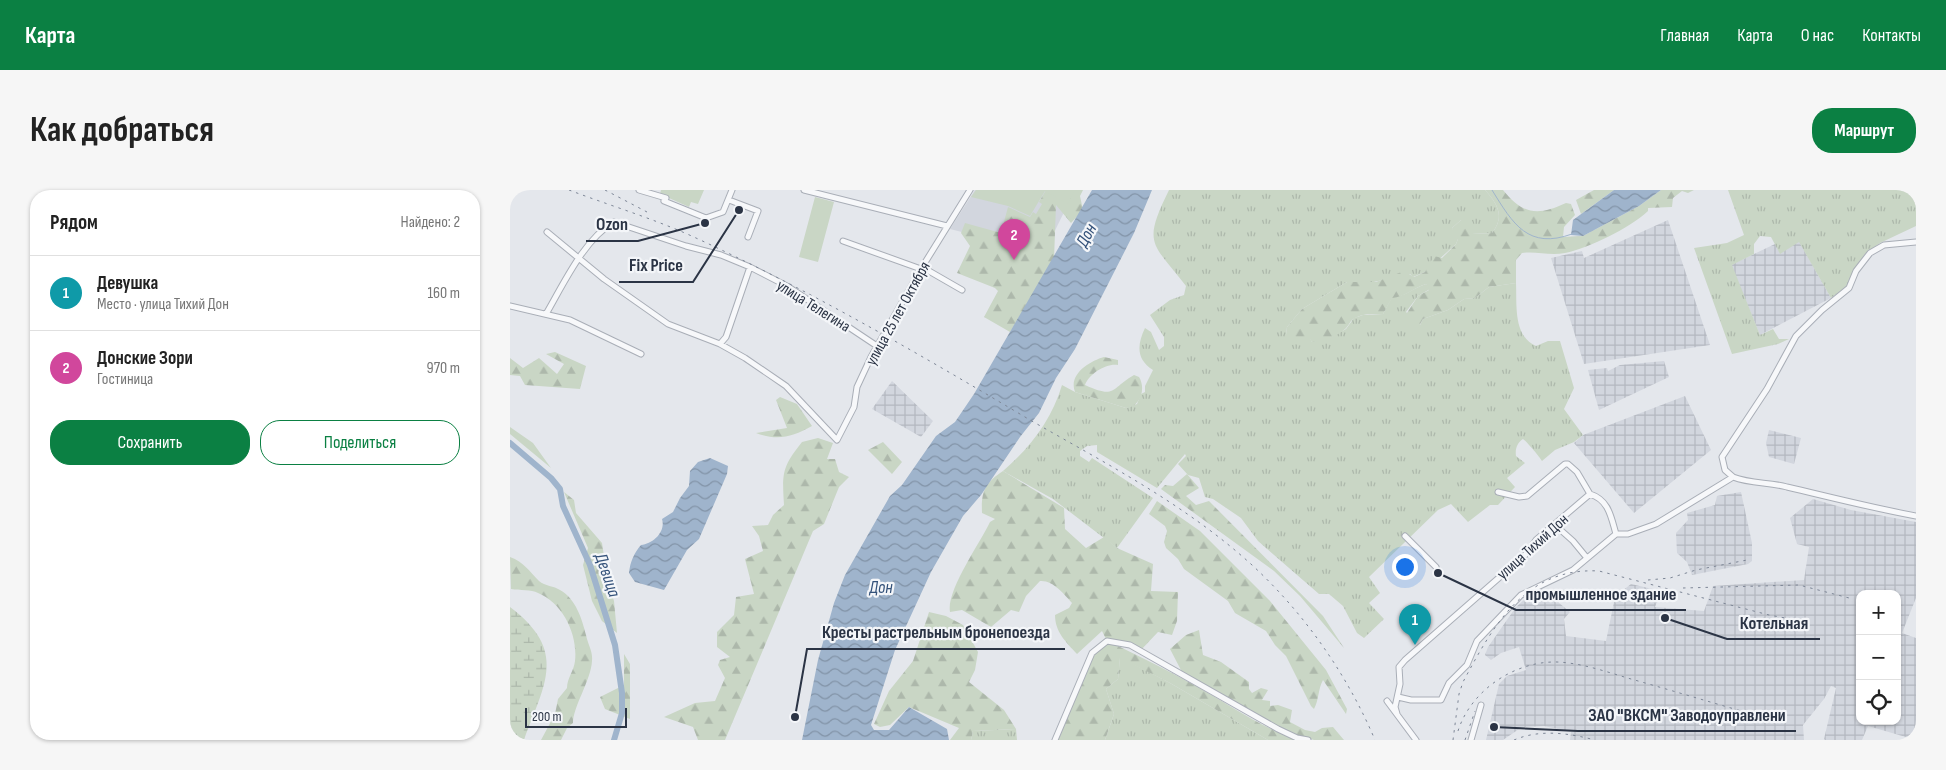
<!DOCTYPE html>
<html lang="ru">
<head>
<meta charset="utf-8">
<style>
  :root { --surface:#fff; --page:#f6f6f6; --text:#222; --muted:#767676; --line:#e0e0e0; --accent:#0b8043 }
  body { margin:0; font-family:"Sofia Sans Condensed",sans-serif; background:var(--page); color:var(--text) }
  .controls { position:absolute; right:15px; bottom:15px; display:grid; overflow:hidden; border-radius:10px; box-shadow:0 1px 4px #0004 }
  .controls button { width:45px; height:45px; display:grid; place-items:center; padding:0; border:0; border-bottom:1px solid var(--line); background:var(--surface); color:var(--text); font:25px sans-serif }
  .scale { position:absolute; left:15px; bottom:12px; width:102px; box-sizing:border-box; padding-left:5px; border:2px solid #2b3445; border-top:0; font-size:14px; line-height:18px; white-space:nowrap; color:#2b3445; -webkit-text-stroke:4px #f4f6f9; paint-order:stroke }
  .you { position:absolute; left:894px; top:376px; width:18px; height:18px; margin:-12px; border:4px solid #fff; border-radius:50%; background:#1a73e8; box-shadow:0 0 0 8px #1a73e833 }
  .badge { display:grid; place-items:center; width:32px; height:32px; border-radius:50%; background:var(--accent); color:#fff; font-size:16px; font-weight:700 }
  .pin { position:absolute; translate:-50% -41px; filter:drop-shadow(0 1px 2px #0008) }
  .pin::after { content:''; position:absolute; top:26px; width:18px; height:15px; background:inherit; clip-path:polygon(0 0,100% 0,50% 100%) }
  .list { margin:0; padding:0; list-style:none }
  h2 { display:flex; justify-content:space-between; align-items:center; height:65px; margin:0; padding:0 20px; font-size:21px }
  h2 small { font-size:16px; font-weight:400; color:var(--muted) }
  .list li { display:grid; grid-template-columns:32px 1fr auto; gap:15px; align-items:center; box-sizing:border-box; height:75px; padding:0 20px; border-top:1px solid var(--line) }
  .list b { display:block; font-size:19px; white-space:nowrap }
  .list p { margin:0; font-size:16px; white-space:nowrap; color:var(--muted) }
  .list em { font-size:16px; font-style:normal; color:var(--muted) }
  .actions { display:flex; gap:10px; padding:15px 20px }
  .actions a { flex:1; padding:11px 0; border:1px solid var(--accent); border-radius:20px; text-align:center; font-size:18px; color:var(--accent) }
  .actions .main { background:var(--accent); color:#fff }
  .icon { flex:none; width:28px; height:28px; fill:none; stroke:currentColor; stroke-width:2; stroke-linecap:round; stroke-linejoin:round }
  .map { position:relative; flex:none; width:1406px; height:550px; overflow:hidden; border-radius:20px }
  header { display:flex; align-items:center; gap:30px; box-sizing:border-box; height:70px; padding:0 25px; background:var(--accent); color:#fff }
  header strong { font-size:24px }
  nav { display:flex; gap:28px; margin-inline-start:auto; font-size:18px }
  .intro { display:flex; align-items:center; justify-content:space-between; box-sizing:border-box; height:120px; padding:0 30px }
  h1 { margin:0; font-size:35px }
  .button { padding:12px 22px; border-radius:20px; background:var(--accent); color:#fff; font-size:18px; font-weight:700 }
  main { display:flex; gap:30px; padding:0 30px }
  aside { flex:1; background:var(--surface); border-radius:20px; box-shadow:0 1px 4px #0004 }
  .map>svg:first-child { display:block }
  .built { fill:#d2d6de }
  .industrial { fill:url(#industrial-grid); fill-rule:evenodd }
  .grass { fill:url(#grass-tufts) }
  .forest { fill:url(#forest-firs) }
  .wetland { fill:url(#wetland-marsh) }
  .park { fill:#c9d6c5 }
  .water { fill:url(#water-waves) }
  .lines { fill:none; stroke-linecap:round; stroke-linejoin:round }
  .stream { stroke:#9fb4cc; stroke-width:1 }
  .river { stroke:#9fb4cc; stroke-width:6 }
  .minor-casing { stroke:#a9aeb7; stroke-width:7 }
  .minor { stroke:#f7f8fa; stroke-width:5 }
  .rail { stroke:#7d8696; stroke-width:1; stroke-dasharray:2.5 5; stroke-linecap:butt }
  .labels { text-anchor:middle; stroke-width:4.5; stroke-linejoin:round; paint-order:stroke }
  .street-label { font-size:16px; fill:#2b3445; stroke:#f4f6f9 }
  .water-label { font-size:18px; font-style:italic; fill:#34527a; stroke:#f4f6f9 }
  .leader { fill:none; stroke:#2b3445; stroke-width:2 }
  .callout-dot { fill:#2b3445; stroke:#f4f6f9; stroke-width:2 }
  .callout-label { font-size:18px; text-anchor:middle; font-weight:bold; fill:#2b3445; stroke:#f4f6f9; stroke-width:4.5; stroke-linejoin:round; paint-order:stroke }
</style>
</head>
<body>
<header>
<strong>Карта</strong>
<nav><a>Главная</a><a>Карта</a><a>О нас</a><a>Контакты</a></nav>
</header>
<div class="intro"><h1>Как добраться</h1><a class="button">Маршрут</a></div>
<main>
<aside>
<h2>Рядом<small>Найдено: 2</small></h2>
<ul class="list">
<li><span class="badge" style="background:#0f9aa8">1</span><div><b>Девушка</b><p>Место · улица Тихий Дон</p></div><em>160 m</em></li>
<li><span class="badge" style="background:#d1479c">2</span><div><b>Донские Зори</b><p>Гостиница</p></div><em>970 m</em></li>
</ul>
<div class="actions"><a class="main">Сохранить</a><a>Поделиться</a></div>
</aside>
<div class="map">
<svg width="1406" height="550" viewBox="0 0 1406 550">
  <defs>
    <pattern id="industrial-grid" width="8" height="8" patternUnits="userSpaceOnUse" patternTransform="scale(1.25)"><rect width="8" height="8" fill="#d2d6de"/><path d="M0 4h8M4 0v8" fill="none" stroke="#b4b8c0"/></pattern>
    <pattern id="grass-tufts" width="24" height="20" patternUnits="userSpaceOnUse" patternTransform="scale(1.25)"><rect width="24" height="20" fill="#c9d6c5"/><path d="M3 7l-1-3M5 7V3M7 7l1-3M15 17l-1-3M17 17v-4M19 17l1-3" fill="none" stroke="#adb8ab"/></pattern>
    <pattern id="forest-firs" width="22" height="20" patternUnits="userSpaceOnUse" patternTransform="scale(1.25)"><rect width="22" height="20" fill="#c9d6c5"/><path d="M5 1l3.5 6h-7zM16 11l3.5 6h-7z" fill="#adb8ab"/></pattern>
    <pattern id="wetland-marsh" width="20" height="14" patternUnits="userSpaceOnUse" patternTransform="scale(1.25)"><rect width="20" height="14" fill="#c9d6c5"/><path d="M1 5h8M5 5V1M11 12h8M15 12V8" fill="none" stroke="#adb8ab"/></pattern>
    <pattern id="water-waves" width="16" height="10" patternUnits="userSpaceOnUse" patternTransform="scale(1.25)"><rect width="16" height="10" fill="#9fb4cc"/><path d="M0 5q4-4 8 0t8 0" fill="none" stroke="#8293a7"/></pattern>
  </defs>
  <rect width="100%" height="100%" fill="#e4e7ec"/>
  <path class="built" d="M465,0H535L558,14L534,63L440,39Z"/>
  <path class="industrial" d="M1158,30L1200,155L1074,174L1041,68L1072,61L1074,68Z
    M1289,51L1321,108L1250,145L1221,75L1265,54L1270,63Z
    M1154,171L1159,187L1089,220L1078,180L1097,178L1098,181L1110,175Z
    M382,191L423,231L411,247L362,219Z
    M1175,206L1201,260L1124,323L1064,253L1073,245Z
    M1259,240L1291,248L1284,274L1259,267L1256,253Z
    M1231,302L1242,353V371L1238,374L1182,385L1177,372L1167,363L1166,343L1178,330L1177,323L1205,315L1207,306Z
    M1303,309L1341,320L1406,332V408L1392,443L1406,448V550L1358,536L1352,550H1315L1314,549L1326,498L1321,496L1314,509L1293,535L1294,550H1060L1061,542L1034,536L1012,537L993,550H976L989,494L997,486L1016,480L1009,457L991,463L981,470L975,465L978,457L1006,417L1022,403L1031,398L1060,422L1054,429L1056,446L1096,451L1104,412L1107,405L1121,394L1151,401L1145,417L1194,421L1203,396L1294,390L1299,357L1287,354L1280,328ZM1350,404H1387V531H1350Z"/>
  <path class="grass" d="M659,0H975C988,14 995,27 982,43L962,44V39L951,30L942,38L948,49L946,54L915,82L903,87L900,84L859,93L837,92L792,119L777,137L776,145L800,148L802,152L821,147L836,139L844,128L853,125L873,124L882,107C895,107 903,98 916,94L920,99L908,106L896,122L910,135L913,129L938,120L954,109L965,108L979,97L1006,93C1007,115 1003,146 1026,156L1038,151H1050L1064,198L1054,219L1073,245L1064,252L1045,260L1032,271C1030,267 1016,251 1013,249C1007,253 1005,259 1006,266L1015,273L997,288L1005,297L988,315H980L958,332L941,314L928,320L859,387L870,403L859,413L874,429L854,448L847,443L833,416L819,404H809L748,351L731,328L703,309L695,307L689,288L678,285L668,274L676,266L675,264L647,298L587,262V255L577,256L570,261V266L579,272L582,268L643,308L607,358L543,309L493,281C521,257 542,229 552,195L565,202L616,218L627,214L631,204L635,202V196L643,180C626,169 627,155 635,138L641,142L649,160L654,156V147L640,125L660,110L674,105L676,96C642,52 632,55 659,0Z
    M1218,0H1406V36L1370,53L1355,64L1337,96L1321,108L1289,52L1270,64L1261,47L1250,46L1244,54V64L1222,75L1250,145L1263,139L1269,149H1279L1268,154L1222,164L1184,58L1217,53L1234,45Z
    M610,467L660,493L758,550H595L604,524L596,499L608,489Z
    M506,539L507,550H461L463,541Z"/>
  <path class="forest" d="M536,0H573L570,6L573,20L561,33L546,15L544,70L500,142L474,127L488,101L485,98L447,83L460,56L451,43L455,33L491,43L498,17L520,27L523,22L526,24L532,14L529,12Z
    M975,0H993C1013,25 1028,26 1056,13L1061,14L1065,25L1054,37L1053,47L1073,46L1129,16L1151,0H1184L1178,3L1172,1L1163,8L1162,17L1138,18V21C1120,38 1079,58 1055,63C1040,66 1026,61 1012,63L1006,70V93L979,97L965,108L954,109L938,120L913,129L908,138H898L894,135L893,129L908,106L919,100L916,94C903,98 895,107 882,108L873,124C864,124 853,123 845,128C840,130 839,136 835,139C828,146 811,152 802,152L800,149L797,154L792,156L781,153L776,145L777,137L792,119L837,92H866L894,81L904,87L915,82L924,66L932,68L946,54L948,49H944L942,38L951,30L962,31L964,35L963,44L982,43C995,27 988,14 975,0Z
    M1084,0H1104L1071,24L1066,10Z
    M45,162L76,176L70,199L15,195L10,186L0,185V168L13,178L29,168L47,184L54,174L36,164Z
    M594,167L608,170V175C596,173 579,184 575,195C606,209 600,199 624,185L629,187C636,198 631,217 616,218L565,202C558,184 580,171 594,167Z
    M270,207L287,214L302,236C282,247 268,251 246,243L277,238L266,210Z
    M0,237L23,253L41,278L0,244Z
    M308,248L323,253L317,269H325L329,282L339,287L329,297L314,334L303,341L215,550H188L183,537L154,527L185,513L205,511L215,488L208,475L210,470L220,467L207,457V442L224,425L226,407L244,404L235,369L253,361L249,346L242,336L258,335L263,325L274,315C272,283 272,277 292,252Z
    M373,252L392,272L382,284L358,260Z
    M493,281L554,318L555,339L576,358L594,347L607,358L643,374L641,401L668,402L667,431L662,445L648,442L630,461L620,455L597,451L592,441L567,464C556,452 545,442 545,425L559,418L562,413C554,404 543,390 530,391L516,406L509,422L501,420L481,437L452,420L440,422C436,401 470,353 480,332L485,329L472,323C471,301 475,293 493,281Z
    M677,284L689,298L676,306L686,315L699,311L813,426L834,458L790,406L764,381L651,299L655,295L663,296Z
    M54,302L64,310L66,323L92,353L98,392L104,411L107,443L92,431L82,411L73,375L78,358Z
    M647,311L690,341L760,411L816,480L837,519L836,524L813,490C808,499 809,510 804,519L801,516L776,466L765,455L756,441L725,423L718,411L674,379L668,369L656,358L654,352L657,341L655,336L639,324Z
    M0,367C14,372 19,381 29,391C35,396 44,396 50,400C66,409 72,429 76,445C78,455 83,461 82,471C81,490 63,517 63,533L57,538L51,550H31L45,524L48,509L57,498C57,488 64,481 65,471C68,445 53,413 28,403C21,399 10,401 1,399Z
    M419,422L436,426L453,435L468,462L465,480L459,492L494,520L506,539L463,541L461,550H440L449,538L399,517L380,535L370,537L364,534L379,501L403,471Z
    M689,440L693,465L711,472L739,492V499L742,503L751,498L758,500L752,510L760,511V516L768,515L782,520L780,532L795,540L805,542L812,538L823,537L834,550H804L771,540L672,482L660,459L676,445Z
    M597,454H604C631,467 659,481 686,496C720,515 752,539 791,550H758L660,493L610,468L608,489L596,499L604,524L595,550H548L587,459Z
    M114,464L120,474V529L95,519L90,507L114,495Z"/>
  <path class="wetland" d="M0,417C58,461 35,493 14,550H0Z"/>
  <path class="park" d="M151,0H194L188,14L181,12L179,17L150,4Z
    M466,0H565L558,14L535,1L520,26L498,16L461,7Z
    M305,7L324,12L308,72L289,67Z"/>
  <path class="water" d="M582,0H642L624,43L565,159L546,188L529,223L510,247L471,305L453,326L421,382L385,460L361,535L364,540H379L399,517L437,539L439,550H292L308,470L324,413L335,385L380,306L392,295L426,246L445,232L464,204Z
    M1104,0H1151L1129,16L1073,46L1061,45L1063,30Z
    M200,268L218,276L217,284L189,349L177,360L154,400L125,392L119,383C120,372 124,363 131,355C143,354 156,342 152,329L163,322L170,308L179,296L180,281L188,272Z"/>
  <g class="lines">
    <path class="stream" d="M982,0C1003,34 1018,60 1062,44"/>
    <path class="river" d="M0,253L41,288L50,299L53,316L80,375L105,455L112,503V523L104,550"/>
    <g class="minor-casing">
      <path id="minor" d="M129,0L156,8L154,11L196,28L213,22L222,0
        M294,0L437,36
        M219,10L248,21L238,47
        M37,42L94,89L158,134L210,154L235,168L276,196L327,250L344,217L347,197L361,167L411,79L460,0
        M333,51L411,79
        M412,77L452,100
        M0,116L60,130L131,164
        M36,124C53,95 74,49 104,32L176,56L211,65L240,77L277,96L367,156
        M210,154L216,147L240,77
        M1223,287L1215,280L1212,267L1257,199L1286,146L1312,120L1339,98L1346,81L1360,63L1374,55L1406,52
        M988,302L1009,307L1017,306L1055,274H1058L1067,282L1080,304C1099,310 1101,327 1106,344
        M1045,335L1063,351L1077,368
        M895,346L926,377
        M888,507L901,510H931L939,493L957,475L967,451L1011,405L1063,380L1106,344H1118L1146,334L1223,287C1241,294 1259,292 1277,297C1320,307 1362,318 1406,326
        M877,511L906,550
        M887,524L885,517L890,494L889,477L895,470L1015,365L1026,350L1080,304
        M545,550L582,463L597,451L620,455L768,539L787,548L798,550
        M961,550L971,515"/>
    </g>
    <use href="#minor" class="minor"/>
    <path class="rail" d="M59,0C101,16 145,29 186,48C301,101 411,165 520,230C597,274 676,315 742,375C794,423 837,484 865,550
      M95,0L137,22
      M1138,390L1160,388L1186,380L1237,370
      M1173,398L1289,395L1343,409
      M948,541C961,500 1005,471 1047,472C1072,473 1097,482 1121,489C1164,501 1206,514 1249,526
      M943,550L949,504L953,492C983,436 1015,377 1089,381L1259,425L1292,431
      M955,550L965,521
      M1004,550C1030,539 1058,543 1085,550"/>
  </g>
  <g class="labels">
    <g class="street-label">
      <text transform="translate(304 115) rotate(32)" y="6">улица Телегина</text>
      <text transform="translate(387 123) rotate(-61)" y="6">улица 25 лет Октября</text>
      <text transform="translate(1022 356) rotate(-42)" y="6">улица Тихий Дон</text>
    </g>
    <g class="water-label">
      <text transform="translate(576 45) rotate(-61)" y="6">Дон</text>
      <text transform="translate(98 385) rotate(71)" y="6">Девица</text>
      <text x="371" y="403">Дон</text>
    </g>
  </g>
  <path class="leader" d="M195 33L128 51H76M229 20L183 92H109M928 383L1006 420H1176M1155 428L1217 449H1310M285 527L297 459H555M984 537L1068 541H1286"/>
  <g class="callout-dot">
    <circle cx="195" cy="33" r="5"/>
    <circle cx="229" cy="20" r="5"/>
    <circle cx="928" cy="383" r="5"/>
    <circle cx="1155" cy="428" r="5"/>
    <circle cx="285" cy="527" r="5"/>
    <circle cx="984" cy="537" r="5"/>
  </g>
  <g class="callout-label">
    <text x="102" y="40">Ozon</text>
    <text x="146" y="81">Fix Price</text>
    <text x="1091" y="410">промышленное здание</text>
    <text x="1264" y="439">Котельная</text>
    <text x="426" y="448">Кресты растрельным бронепоезда</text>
    <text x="1177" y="531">ЗАО "ВКСМ" Заводоуправлени</text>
  </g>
</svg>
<div class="controls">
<button>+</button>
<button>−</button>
<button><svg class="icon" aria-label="locate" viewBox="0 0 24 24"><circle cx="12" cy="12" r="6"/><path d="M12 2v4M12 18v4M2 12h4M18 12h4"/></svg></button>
</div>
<div class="scale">200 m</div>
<div class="you"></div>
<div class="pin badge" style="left:905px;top:455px;background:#0f9aa8">1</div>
<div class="pin badge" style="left:504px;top:70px;background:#d1479c">2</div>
</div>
</main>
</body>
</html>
